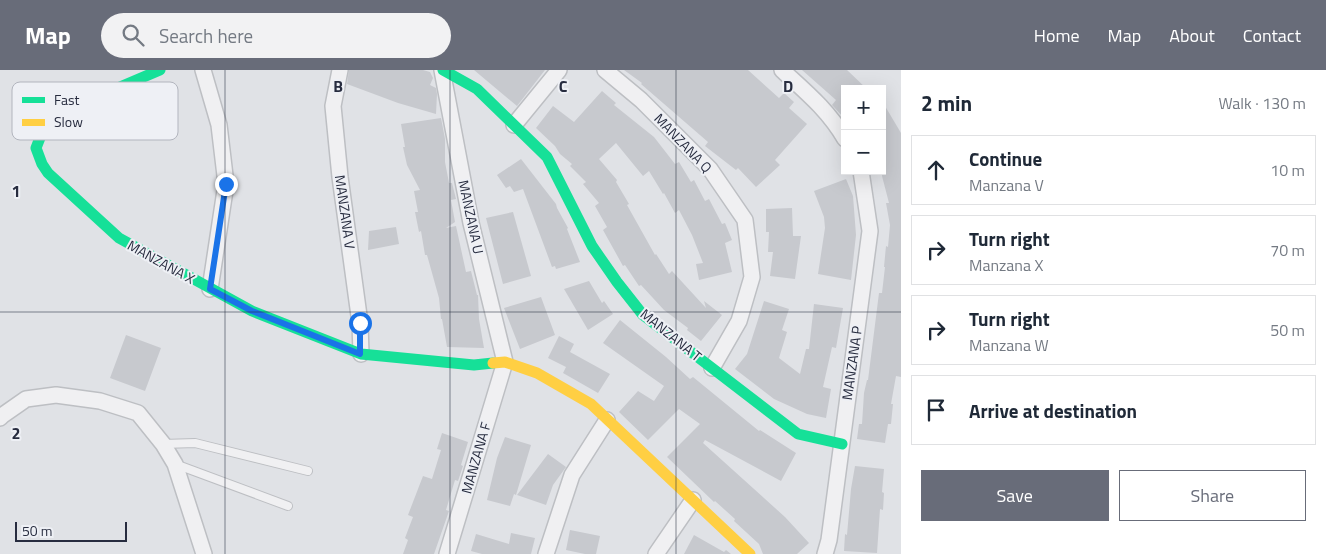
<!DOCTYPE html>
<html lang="en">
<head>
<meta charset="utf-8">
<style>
  :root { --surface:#fff; --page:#f2f2f3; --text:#1f2937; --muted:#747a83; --line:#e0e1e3; --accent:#686c79 }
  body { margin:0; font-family:"Titillium Web",sans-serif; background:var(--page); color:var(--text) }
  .controls { position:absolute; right:15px; top:15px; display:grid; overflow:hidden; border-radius:0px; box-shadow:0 5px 20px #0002 }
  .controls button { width:45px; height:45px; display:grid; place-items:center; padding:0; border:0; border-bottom:1px solid var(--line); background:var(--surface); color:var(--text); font:25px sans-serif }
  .scale { position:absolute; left:15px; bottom:12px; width:112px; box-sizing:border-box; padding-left:5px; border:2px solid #272c3f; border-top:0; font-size:14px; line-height:18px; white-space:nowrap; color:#272c3f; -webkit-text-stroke:4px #eef0f5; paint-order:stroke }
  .stop { position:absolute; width:15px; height:15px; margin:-11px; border:4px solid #1a73e8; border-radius:50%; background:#fff }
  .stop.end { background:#1a73e8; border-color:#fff; box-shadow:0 1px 5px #0008 }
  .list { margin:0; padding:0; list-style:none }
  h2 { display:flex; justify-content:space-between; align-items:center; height:65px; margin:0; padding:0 20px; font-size:21px }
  h2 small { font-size:16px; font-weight:400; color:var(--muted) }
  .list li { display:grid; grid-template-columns:32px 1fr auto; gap:15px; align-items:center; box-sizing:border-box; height:70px; margin:0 10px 10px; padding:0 10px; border:1px solid var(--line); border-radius:0px }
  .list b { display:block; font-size:19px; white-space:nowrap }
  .list p { margin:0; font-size:16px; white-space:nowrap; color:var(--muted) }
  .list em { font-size:16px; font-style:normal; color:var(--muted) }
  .actions { display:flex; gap:10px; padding:15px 20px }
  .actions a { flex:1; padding:11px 0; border:1px solid var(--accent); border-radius:0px; text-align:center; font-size:18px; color:var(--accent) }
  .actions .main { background:var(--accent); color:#fff }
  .icon { flex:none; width:28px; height:28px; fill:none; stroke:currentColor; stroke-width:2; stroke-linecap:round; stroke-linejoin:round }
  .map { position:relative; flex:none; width:901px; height:484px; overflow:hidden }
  header { display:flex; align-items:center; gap:30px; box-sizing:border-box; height:70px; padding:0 25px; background:var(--accent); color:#fff }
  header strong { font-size:24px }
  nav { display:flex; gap:28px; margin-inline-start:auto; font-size:18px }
  .search { width:350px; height:45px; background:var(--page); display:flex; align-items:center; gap:12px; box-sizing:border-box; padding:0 18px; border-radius:28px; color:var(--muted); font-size:19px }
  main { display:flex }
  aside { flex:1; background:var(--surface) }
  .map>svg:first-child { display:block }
  .building { fill:#c7c9ce }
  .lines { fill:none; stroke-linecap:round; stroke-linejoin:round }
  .lane-casing { stroke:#bdbfc3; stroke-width:10 }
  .street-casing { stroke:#bdbfc3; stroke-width:18 }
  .lane { stroke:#f0f0f2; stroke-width:8 }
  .street { stroke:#f0f0f2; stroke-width:15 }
  .fast { stroke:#16e098; stroke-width:11 }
  .slow { stroke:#ffcf43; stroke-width:11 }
  .route { stroke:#1a73e8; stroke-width:6 }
  .grid { fill:none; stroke:#272c3f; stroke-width:1; stroke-opacity:0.55 }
  .labels { text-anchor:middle; stroke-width:4; stroke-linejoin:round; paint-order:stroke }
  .street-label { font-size:14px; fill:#272c3f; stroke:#eef0f5 }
  .key { fill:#eef0f5; stroke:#b2b5be; stroke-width:1 }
  .key-label { font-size:14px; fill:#272c3f }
  .grid-label { font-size:16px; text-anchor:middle; font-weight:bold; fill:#272c3f; stroke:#eef0f5; stroke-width:4; stroke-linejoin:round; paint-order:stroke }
</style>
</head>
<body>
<header>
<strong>Map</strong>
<div class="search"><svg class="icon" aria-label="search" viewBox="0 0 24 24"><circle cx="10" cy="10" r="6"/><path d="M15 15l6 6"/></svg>Search here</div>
<nav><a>Home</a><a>Map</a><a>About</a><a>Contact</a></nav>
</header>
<main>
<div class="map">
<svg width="901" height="484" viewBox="0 0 901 484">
  <rect width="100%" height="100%" fill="#e0e2e6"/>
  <path class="building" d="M349,0H423L430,2L433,8L430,15L436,18L437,24L436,44L398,33L347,14Z
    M474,0H545L517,36Z
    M624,0H748L779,28L784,23L794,32L789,38L807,54L775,90L780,95L756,117L738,98L736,100L705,76L708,72L641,14L642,13Z
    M802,0H847L867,19H845V49L832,35L836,30Z
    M602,21L616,33L614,35L654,67L675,94L679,92L691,112L694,110L705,131L709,129L722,154L725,153L732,170L725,173L732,202L699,210L696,194L703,193L692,165L679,140L675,143L664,123L663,124L649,101L643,106L616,73L599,89L617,110L616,112L629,134L627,135L655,185L656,184L669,204L672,201L706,238L704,231L722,245L701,271L687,260L688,258L664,240L641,215L639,216L625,195L623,196L603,160L607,157L595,136L599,133L583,114L586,112L570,96L572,94L560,84L555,76L536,58L553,36L574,52Z
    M882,31L901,63V307L896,306L891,334H893L891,354H888L885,373L857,369L859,354H862L864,323L867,310H868L879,223H882L885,197H884L886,176L888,177L890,155L886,133H889L882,106Z
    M441,48L445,69V92L449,113H452L456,129L451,130L455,152L446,158L456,156L466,202L471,201L477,225H478L479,249L484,278L447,277L442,249H441L439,228L427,185H425L421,161L419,162L415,142H418L414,121L420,120L407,95L403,77H405L401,54Z
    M521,89L556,134L557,138L568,158L567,159L580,192L556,199L555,196L552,197L523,119L514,122L510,116L506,118L497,105Z
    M846,109L853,126L856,165L851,210L818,204L825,158L824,147L814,121Z
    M792,138L793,166H801L795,209L770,206L773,182H768L769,162H766V139Z
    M513,142L531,206L503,214L486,148Z
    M396,157L399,174L368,180L369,161Z
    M589,211L602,233L604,231L613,244L588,260L564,219Z
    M541,227L555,265L520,279L504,238Z
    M764,231L789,239L782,260L787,262L779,288L800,304L806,279H809L814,234L843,238L836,278L832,277L823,317L831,319L826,348L807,344L774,329L735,299L747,284Z
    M620,250L666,287L690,309L693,307L759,361L760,360L796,383L781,411L705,370L703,373L785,447L809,473L797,484H763L759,474L734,451L735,449L715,431L714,432L667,387L700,354L679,339L648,370L619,342L638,321L654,331L664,316L603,273Z
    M126,265L161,278L145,321L110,308Z
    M559,266L574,274L570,282L610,304L598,323L563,303L566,297L548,288Z
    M442,363L468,372L461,395L463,396L458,411L455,410L446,440L449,441L434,484H403L408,470L405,468L413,447L408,445L423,406L432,409L441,380L437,379Z
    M505,367L531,375L516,425L514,424L510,436L487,430L497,388Z
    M548,384L566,397L553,415L546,435L517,425Z
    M855,396L884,399L882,422L884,423L883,440L880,439L877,483L844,481L845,464L847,465L851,419Z
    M570,460L600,466L596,484H585L566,480Z
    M511,463L535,468L531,484H482L471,481L476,464L509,474Z
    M694,465L724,482L726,480L731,484H684Z"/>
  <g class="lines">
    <g class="lane-casing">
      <path id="lane" d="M163,374L195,373L308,401
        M175,394L288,436"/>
    </g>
    <g class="street-casing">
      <path id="street" d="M203,0L219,55L226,114L210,219
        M340,0L333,36L340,107L360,253L361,284
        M442,0L471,153L505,292L447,484
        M605,0L641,30L710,99L745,150L752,207L739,251L712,298
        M782,0C806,22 828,40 845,69
        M514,55L559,0
        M0,348L3,345L26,329L56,325L100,331L138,343L163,374L175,394L204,484
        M546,484L572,405L607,350
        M656,484L693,430
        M825,484L829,470L870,161L861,101"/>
    </g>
    <use href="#lane" class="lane"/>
    <use href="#street" class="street"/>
    <path class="fast" d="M160,0L66,40L45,55L36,78L42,94L48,103L119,168L252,241L361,284L474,295L493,293
      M443,0L477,19L547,87L592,176L617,212L643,245L798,364L842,374"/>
    <path class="slow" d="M493,293L505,292L537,303L591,334L750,484"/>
  </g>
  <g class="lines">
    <path class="route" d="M226,114L210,219L252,241L360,284V253"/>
  </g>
  <path class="grid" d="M225,0V484M450,0V484M676,0V484M0,242H901"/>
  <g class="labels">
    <g class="street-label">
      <text transform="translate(683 73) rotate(46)" y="5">MANZANA Q</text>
      <text transform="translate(345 142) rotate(82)" y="5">MANZANA V</text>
      <text transform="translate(471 147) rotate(78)" y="5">MANZANA U</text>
      <text transform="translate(161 192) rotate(29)" y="5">MANZANA X</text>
      <text transform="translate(671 265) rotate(39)" y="5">MANZANA T</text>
      <text transform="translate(852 293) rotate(-82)" y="5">MANZANA P</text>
      <text transform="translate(476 388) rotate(-74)" y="5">MANZANA F</text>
    </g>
  </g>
  <rect x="12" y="12" width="166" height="58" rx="8" class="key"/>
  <rect x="22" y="27" width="23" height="6" fill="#16e098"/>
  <rect x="22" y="49" width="23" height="7" fill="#ffcf43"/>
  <g class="key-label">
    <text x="54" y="35">Fast</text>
    <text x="54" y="57">Slow</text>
  </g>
  <g class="grid-label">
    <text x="338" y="22">B</text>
    <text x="563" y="22">C</text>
    <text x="788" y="22">D</text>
    <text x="16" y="127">1</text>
    <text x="16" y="369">2</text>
  </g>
</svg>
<div class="controls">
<button>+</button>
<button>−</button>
</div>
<div class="scale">50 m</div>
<div class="stop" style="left:360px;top:253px"></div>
<div class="stop end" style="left:226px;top:114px"></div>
</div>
<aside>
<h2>2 min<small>Walk · 130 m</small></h2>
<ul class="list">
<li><svg class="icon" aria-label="ahead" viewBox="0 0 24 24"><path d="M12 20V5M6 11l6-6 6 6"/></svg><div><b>Continue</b><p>Manzana V</p></div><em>10 m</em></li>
<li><svg class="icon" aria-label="right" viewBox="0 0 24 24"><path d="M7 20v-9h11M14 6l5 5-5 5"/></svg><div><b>Turn right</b><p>Manzana X</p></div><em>70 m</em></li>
<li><svg class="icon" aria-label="right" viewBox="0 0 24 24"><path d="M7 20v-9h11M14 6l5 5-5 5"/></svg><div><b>Turn right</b><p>Manzana W</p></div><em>50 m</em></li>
<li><svg class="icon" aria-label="arrive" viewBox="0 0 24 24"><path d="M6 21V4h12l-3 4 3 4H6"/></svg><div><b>Arrive at destination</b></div></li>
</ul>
<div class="actions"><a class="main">Save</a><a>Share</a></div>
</aside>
</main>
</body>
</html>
